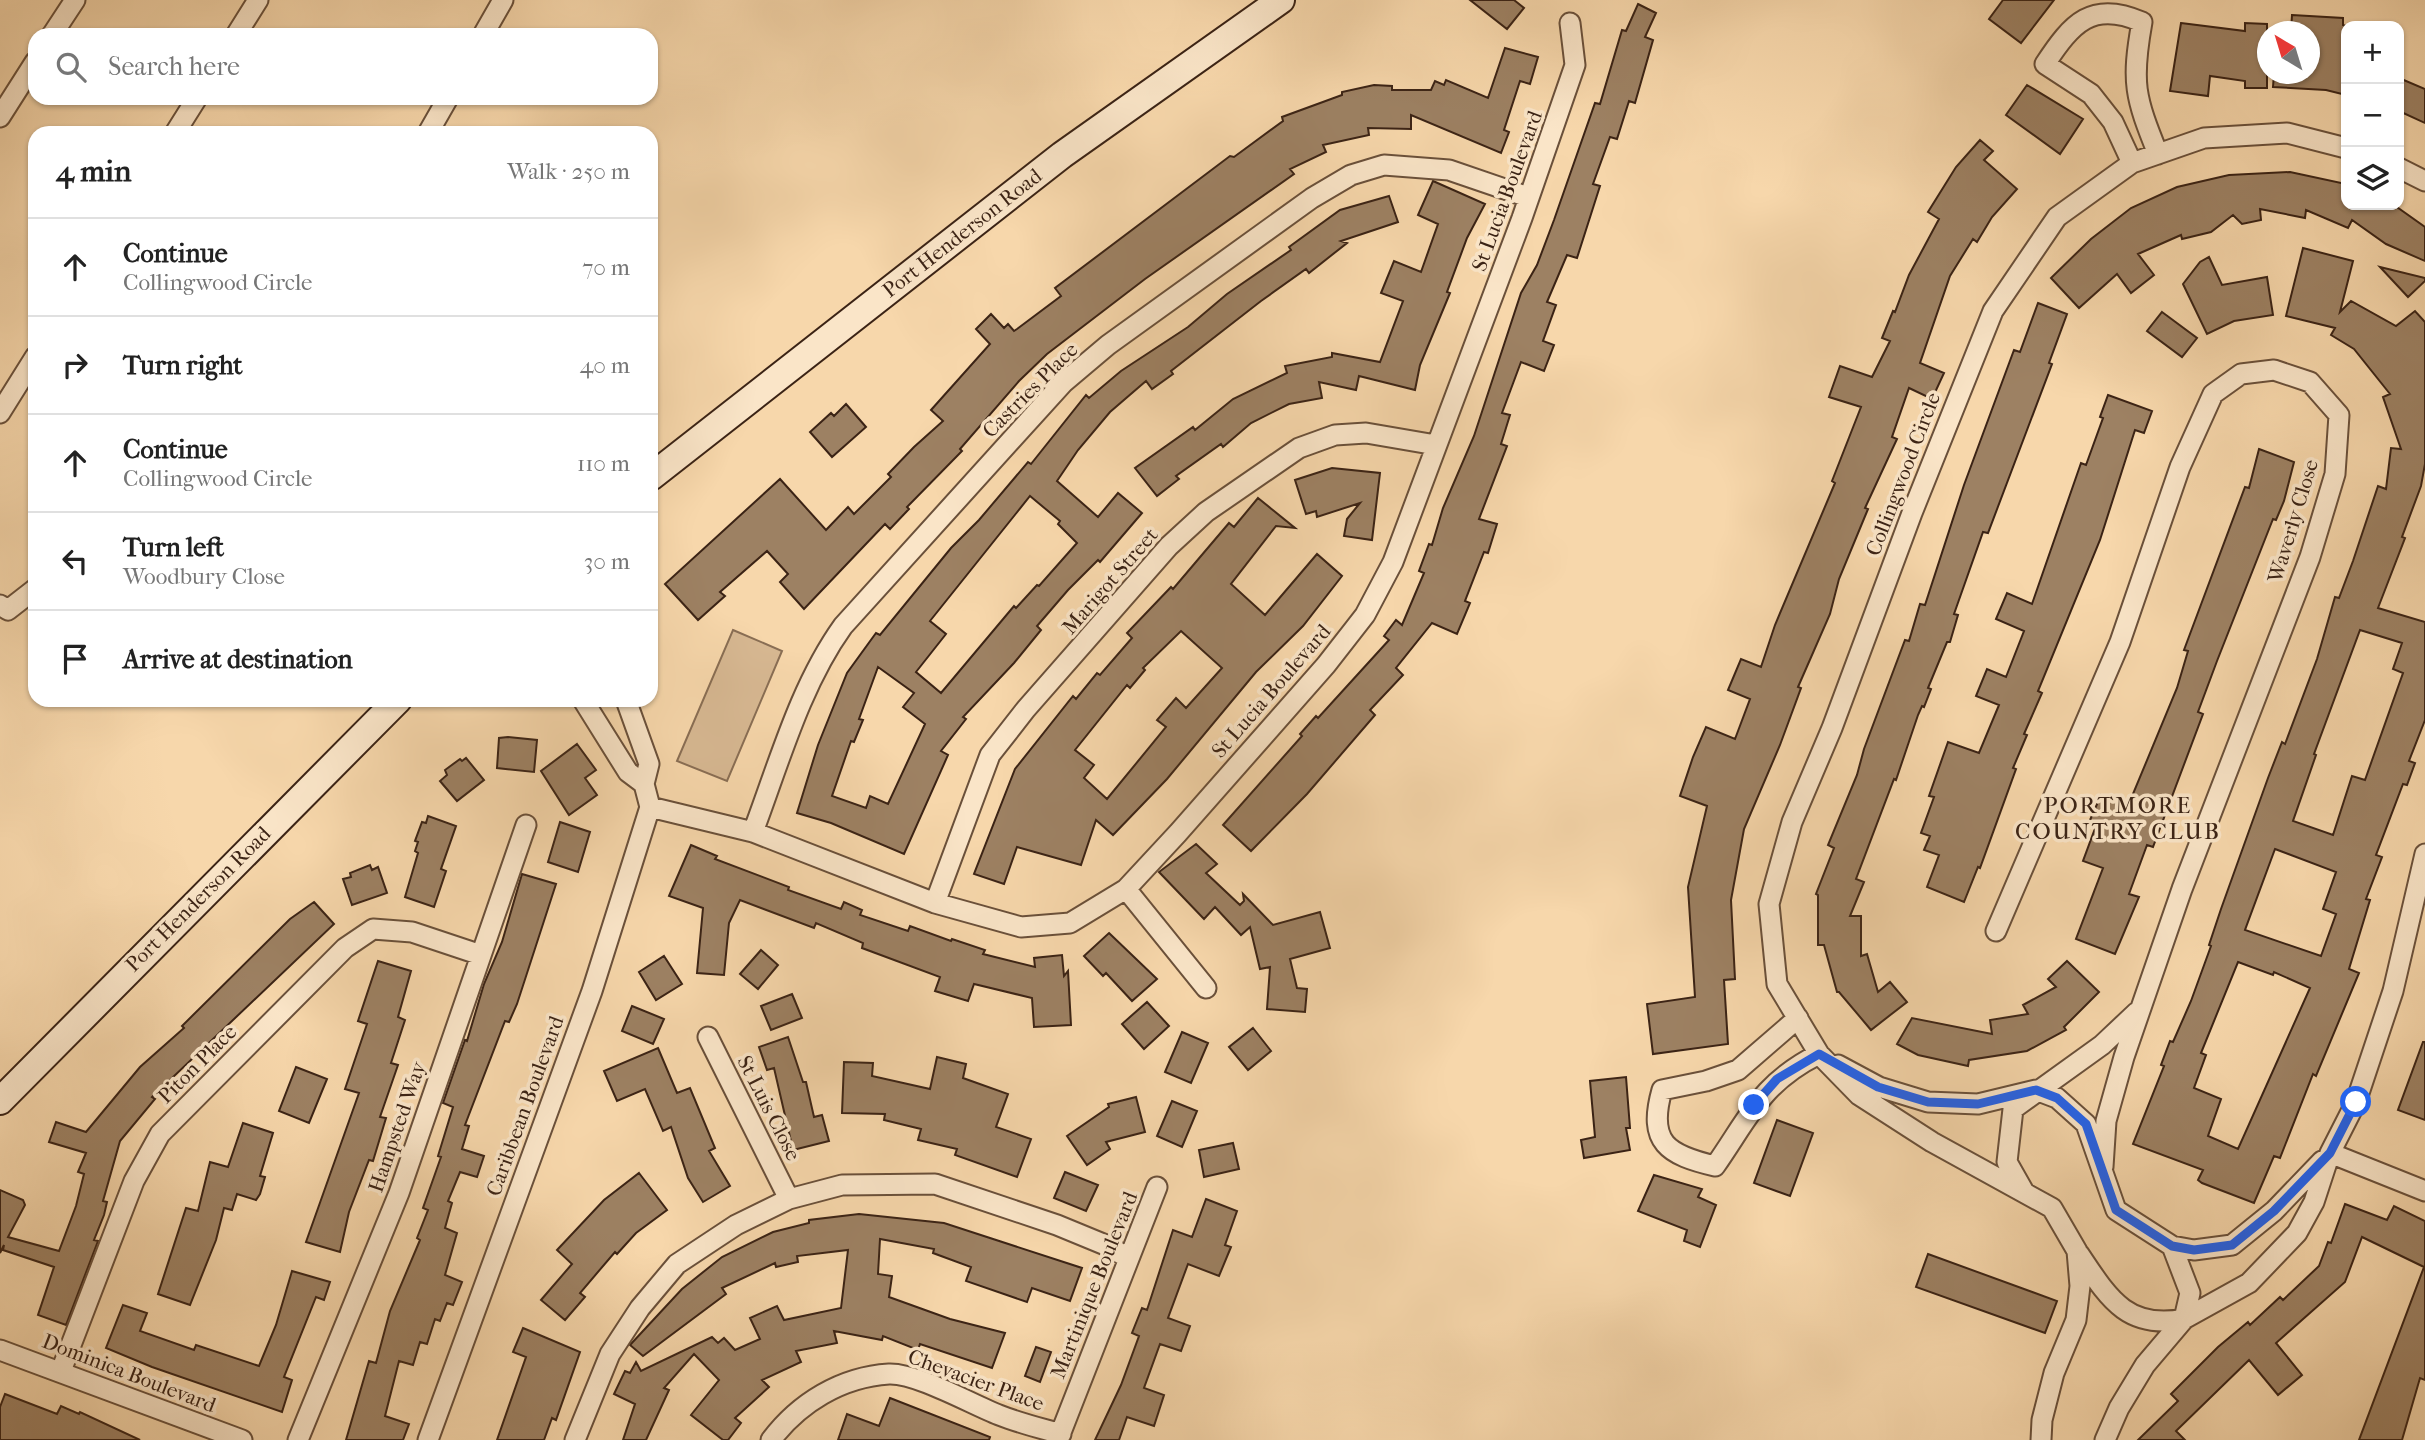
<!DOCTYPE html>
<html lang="en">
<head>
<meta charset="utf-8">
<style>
  :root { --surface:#fff; --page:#f6f6f6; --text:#222; --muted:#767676; --line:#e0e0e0 }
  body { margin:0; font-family:"IM FELL French Canon",serif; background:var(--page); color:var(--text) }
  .controls { position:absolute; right:21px; top:21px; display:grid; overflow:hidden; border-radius:14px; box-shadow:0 2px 5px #0004 }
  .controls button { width:63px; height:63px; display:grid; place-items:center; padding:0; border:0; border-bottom:2px solid var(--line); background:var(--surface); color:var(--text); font:35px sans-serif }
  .compass { position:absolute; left:2257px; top:21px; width:63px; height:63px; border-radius:50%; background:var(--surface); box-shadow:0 2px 5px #0004; rotate:322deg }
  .stop { position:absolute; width:21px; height:21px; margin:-16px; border:5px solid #2563eb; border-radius:50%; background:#fff }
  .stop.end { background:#2563eb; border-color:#fff; box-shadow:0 2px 7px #0008 }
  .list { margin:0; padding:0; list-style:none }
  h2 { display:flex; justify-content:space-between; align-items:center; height:91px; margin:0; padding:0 28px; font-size:30px }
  h2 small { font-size:23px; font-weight:400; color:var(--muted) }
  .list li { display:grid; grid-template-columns:46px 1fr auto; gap:21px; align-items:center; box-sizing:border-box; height:98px; padding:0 28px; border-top:2px solid var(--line) }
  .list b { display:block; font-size:26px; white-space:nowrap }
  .list p { margin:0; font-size:23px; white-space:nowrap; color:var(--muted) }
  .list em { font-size:23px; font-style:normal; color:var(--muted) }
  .icon { flex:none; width:38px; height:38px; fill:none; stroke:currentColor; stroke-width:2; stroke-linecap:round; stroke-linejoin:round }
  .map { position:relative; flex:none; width:2425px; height:1440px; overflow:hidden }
  .search { position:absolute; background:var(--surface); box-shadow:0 2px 5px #0004; left:28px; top:28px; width:630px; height:77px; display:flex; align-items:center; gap:18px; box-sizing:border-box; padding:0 24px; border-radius:21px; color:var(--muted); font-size:26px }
  .panel { position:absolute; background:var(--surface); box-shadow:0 2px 5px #0004; left:28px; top:126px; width:630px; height:581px; border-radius:21px }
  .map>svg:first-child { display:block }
  .green { fill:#d7b892; stroke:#896e54; stroke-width:2 }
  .building { fill:#9d8163; stroke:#3b2315; stroke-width:2; fill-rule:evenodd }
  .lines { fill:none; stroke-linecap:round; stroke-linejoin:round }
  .street-casing { stroke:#6a503a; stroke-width:23 }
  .secondary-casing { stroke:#3b2315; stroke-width:30 }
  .street { stroke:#fae5c8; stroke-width:19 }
  .secondary { stroke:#fae5c8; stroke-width:26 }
  .route { stroke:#2563eb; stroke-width:9 }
  .labels { text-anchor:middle; stroke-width:7; stroke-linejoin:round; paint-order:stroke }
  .street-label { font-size:21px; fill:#3b2315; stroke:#fae5c8 }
  .neighbourhood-label { font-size:23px; letter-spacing:2px; fill:#3b2315; stroke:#fae5c8 }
</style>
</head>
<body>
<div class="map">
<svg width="2425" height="1440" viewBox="0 0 2425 1440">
  <rect width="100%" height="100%" fill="#f7d7ab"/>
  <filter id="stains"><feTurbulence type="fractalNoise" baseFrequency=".00286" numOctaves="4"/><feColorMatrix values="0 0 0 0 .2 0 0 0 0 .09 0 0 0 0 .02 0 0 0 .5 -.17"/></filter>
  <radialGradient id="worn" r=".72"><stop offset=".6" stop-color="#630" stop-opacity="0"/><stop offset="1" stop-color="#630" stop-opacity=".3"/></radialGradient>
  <path class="green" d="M733,630L782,651L727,781L677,761Z"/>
  <path class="building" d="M1470,0H1514L1524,8L1507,29Z
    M2003,0H2054L2021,43L1989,19Z
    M1638,4L1656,13L1645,37L1653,40L1635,103L1629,101L1617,139L1610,137L1593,184L1600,186L1577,258L1567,255L1547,302L1556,305L1543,341L1554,345L1544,371L1521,362L1502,413L1510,415L1501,444L1507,446L1479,519L1497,524L1488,553L1484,552L1465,601L1470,603L1457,634L1432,623L1396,668L1403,675L1370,710L1375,715L1307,794L1251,851L1223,825L1302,736L1300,734L1316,716L1318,718L1389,640L1384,636L1396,620L1402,625L1424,573L1419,571L1429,544L1432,545L1443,508L1474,436L1521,293L1537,265L1554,220L1595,103L1600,104L1622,30L1626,31Z
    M2292,15L2343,18V25L2346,26V95L2326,90L2273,87L2274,74H2309V32H2291Z
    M2181,23L2245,31V23L2267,24V88H2245V81L2210,76L2208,96L2170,91Z
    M1505,48L1538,57L1530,84L1520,81L1504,130L1509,132L1501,153L1411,115V129L1368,128L1369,135L1323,145L1326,152L1290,169L1294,174L1145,279L1047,354L1019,381L960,449L962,451L907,507L909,509L890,529L885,524L804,609L780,582L788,574L767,551L720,592L725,596L698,620L665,584L780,479L826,530L848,507L854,514L891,477L888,474L914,447L943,421L931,410L990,344L976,329L991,314L1004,328L1008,324L1014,331L1017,329L1061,296L1055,288L1230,156L1234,157L1283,121L1282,117L1342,95V92L1374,85L1392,86V90H1431L1435,81L1444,85L1446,80L1488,98Z
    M2399,78L2425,89V123L2399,111Z
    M2027,85L2083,119L2060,154L2006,115Z
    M1980,140L1993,151L1984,160L2017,189L1992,217L1977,242L1973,239L1950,276L1920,363L1944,373L1932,399L1909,388L1892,437L1897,439L1865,508L1868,509L1839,579L1830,614L1798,687L1801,688L1780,745L1744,829L1731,900L1735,979L1724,980L1728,1044L1653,1054L1647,1004L1695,997L1688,887L1707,806L1680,796L1693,757L1706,727L1735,739L1750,699L1728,690L1741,659L1761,667L1775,625L1835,483L1832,481L1861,407L1829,397L1840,366L1872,377L1890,341L1882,338L1893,311L1895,312L1909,275L1939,219L1928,212L1956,167Z
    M2290,172L2346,184V205H2394L2425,227V261L2386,244L2352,220L2348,228L2306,210L2305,218L2260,209L2261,220L2242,224L2233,215L2211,232L2182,239L2181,235L2138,254L2154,275L2131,293L2117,274L2079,308L2051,278L2091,239L2131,208L2177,187L2229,175Z
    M1433,181L1485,204L1467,238L1447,292L1450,293L1420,365L1415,390L1359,376L1356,390L1319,382L1322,398L1289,404L1251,423L1223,447L1221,444L1176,476L1179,479L1157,496L1135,468L1193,427L1195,430L1233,399L1287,373L1285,366L1332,357V353L1380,362L1403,301L1381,293L1394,261L1421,272L1438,224L1418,215Z
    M1389,196L1398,222L1341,241L1347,243L1309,273L1306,269L1261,301L1171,371L1173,374L1152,389L1146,381L1110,412L1078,450L1057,481L1098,517L1118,493L1142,513L1100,562L1098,560L1068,590L1037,626L1041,630L1014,663L963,717L966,719L941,751L948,755L904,854L831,823L797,813L818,745L847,673L876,633L880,635L951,548L979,520L1028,462L1031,464L1086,395L1089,398L1121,371L1188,327L1227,294L1291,250L1289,247L1340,210ZM1030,496L1060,521L1058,524L1077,543L1039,586L1037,585L1016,608L1014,606L941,693L916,672L946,634L930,621ZM878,667L914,693L903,707L925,724L888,804L870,796L866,808L832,796L851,741L854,742L863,720L859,719Z
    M2303,248L2353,261L2340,312L2351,301L2396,326L2415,311L2425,322V464L2421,486L2402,537L2405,538L2378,608L2425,622V720L2409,761L2415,763L2407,785L2403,784L2376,855L2382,857L2366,899L2370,900L2349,969L2359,973L2316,1076L2313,1074L2280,1158L2274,1156L2254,1203L2202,1183L2198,1180L2203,1170L2133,1144L2164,1066L2161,1065L2170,1041L2173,1042L2191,1001L2211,946L2209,945L2221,909L2268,778L2282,742L2285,744L2317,659L2335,597L2339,598L2353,561L2378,486L2386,489L2391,448L2401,449L2383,397L2390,394L2354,349L2331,335L2335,328L2286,316ZM2360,630L2402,643L2393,669L2403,673L2365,780L2352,776L2333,835L2293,821L2316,755L2314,754ZM2275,849L2336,872L2323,909L2336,914L2321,956L2245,930ZM2238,962L2273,975L2274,972L2310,988L2238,1149L2208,1136L2221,1099L2194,1088L2206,1055L2201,1053Z
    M2209,257L2222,285L2267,277L2273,315L2234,321L2207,334L2183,284L2200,262Z
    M2380,267L2425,278V281L2408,297Z
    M2038,303L2067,314L2049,363L2052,364L1988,533L1983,532L1954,614L1958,615L1950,642H1947L1928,688L1931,689L1924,707L1922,706L1918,715L1896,780L1894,779L1856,879L1864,882L1850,916H1861V956L1867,954L1878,992L1890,982L1907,1002L1871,1030L1839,992H1837L1824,945H1818V895L1816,894L1834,848L1828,845L1857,775L1864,749L1905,640L1909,641L1920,604L1925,605L1964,485L2014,350L2020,352Z
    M2162,312L2197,338L2182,357L2147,331Z
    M2108,395L2152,411L2144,433L2135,430L2100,540L2038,691L2042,693L2024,734L2027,735L2013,768L2016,769L1980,868L1978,867L1964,902L1927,887L1939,855L1924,850L1930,836L1921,833L1934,797L1929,796L1948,742L1979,753L1999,705L1976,696L1987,669L2006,677L2024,631L1996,619L2007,593L2032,604L2081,463L2086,465L2103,418L2100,417Z
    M846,404L866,427L832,457L810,432L831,413L834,416Z
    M2259,449L2294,462L2284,501L2276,520L2273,519L2217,661L2198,712L2203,714L2153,847L2147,845L2129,894L2139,897L2115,954L2076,939L2103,868L2083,861L2097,823L2090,820L2101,795L2128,806L2177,688L2188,651L2184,650L2245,487L2249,488Z
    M1332,468L1380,473L1372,540L1344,536L1347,519L1360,503L1317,517L1316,511L1306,514L1295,480Z
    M1258,498L1295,528L1276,526L1231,584L1265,615L1317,554L1342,576L1303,626L1256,672L1167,779L1113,835L1096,820L1081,865L1017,847L1004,884L974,874L1015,769L1073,696L1076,699L1097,673L1100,675L1132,638L1127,633L1171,587L1173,589L1229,523L1234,527ZM1181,631L1222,668L1186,708L1176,698L1157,720L1166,727L1107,799L1084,778L1094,765L1075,750L1127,685L1130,688L1145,670L1143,668Z
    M508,737L537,740L534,772L497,768L499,738Z
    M577,744L596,770L585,778L597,795L569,815L541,771Z
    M466,758L484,780L457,801L440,781L447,775L445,770L460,759L462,761Z
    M428,816L456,826L441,869L446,871L434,907L405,897L418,853L415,851L418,842L415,841L422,822L426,823Z
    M560,822L590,832L578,872L548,862Z
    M1196,844L1217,864L1206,873L1240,905L1244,901L1243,894L1273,925L1320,912L1330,948L1290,959L1297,988L1307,989L1305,1012L1267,1009L1270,967L1260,969L1250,927L1241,935L1215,907L1204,919L1159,872Z
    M691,845L717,856L715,859L789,887L788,890L841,909L844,902L862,910L860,915L908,931L910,926L951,941L952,939L985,950L983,954L1035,967L1034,958L1062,955L1064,976L1068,971L1071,1025L1034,1027L1032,998L974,984L968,1001L935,991L940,977L862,948L863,943L816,923L814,928L740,900L729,923L724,975L697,973L703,908L669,896Z
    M370,865L372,870L378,867L387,893L352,905L343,879L351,877L350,873Z
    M522,874L556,884L517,1004L509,1022L505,1021L465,1125L469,1126L462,1149L484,1156L477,1177L460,1172L448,1201L452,1203L445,1228L457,1233L445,1275L462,1282L453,1305L447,1303L440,1321L435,1319L427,1344L420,1342L413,1365L399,1361L385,1416L409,1424L403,1440H346L369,1361L376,1363L390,1311L420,1240L417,1238L428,1210L423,1208L441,1157L438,1156L453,1107L443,1103L465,1040L467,1041L484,984L502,942Z
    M314,902L334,924L152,1097L155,1099L120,1141L103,1201L107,1202L104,1215L94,1240L98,1241L66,1325L38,1315L54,1267L3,1250L4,1245L0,1253V1190L23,1200L25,1205L8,1237L59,1251L76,1206L84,1174L78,1172L86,1153L49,1142L56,1122L86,1132L140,1067L184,1028L182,1026L290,919Z
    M1109,933L1157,979L1132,1001L1106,973L1103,976L1084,956Z
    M761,950L778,965L758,989L740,974Z
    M664,956L682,984L656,1000L639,972Z
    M378,961L411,971L398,1017L405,1020L391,1063L398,1065L380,1117L386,1118L373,1161L369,1160L349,1212L340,1252L306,1242L359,1093L345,1089L367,1024L358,1021Z
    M2067,961L2099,992L2064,1027L2066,1030L2027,1051L1969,1060L1968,1066L1918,1055L1897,1044L1912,1018L1992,1034L1990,1020L2028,1014L2023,1005L2056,987L2048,979Z
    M792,994L802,1018L771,1030L761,1006Z
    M1147,1002L1169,1026L1144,1049L1122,1024Z
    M632,1006L664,1019L653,1044L622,1031Z
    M1253,1028L1271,1051L1248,1070L1229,1047Z
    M1182,1032L1208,1043L1191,1083L1165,1072Z
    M788,1037L803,1082H806L814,1117L822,1115L829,1141L793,1150L774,1068L767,1070L759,1047Z
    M2423,1042H2425V1120L2398,1110Z
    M658,1048L677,1093L690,1088L715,1148L709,1151L730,1186L703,1202L688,1178L671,1127L663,1131L645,1089L617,1101L604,1071Z
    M937,1057L966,1064L963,1078L1008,1094L996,1127L1031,1139L1017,1177L955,1155L957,1149L918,1140L921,1129L884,1120L885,1114L842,1113L844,1062L873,1063L872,1076L930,1089Z
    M296,1067L327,1079L309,1123L279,1111Z
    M1626,1077L1630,1128H1626L1630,1150L1584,1158L1581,1140L1595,1137L1590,1081Z
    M1136,1097L1145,1132L1106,1142L1110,1149L1087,1165L1067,1136L1109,1107L1108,1104Z
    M1172,1101L1197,1111L1182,1147L1157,1136Z
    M1777,1120L1813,1133L1790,1196L1754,1183Z
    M243,1123L273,1133L260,1176L265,1177L260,1194L256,1200L237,1194L232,1210L224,1208L216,1240L190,1305L158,1294L186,1208L198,1211L210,1162L228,1167Z
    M1233,1143L1239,1169L1204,1177L1199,1150Z
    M1065,1172L1098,1185L1086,1211L1054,1198Z
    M639,1173L667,1210L636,1233L617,1254L615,1252L580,1293L585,1297L565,1320L541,1300L572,1264L557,1250L604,1200Z
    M1654,1175L1702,1189L1698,1197L1716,1205L1700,1247L1684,1241L1687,1230L1638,1211Z
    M1206,1199L1237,1211L1225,1245L1231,1247L1219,1276L1188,1264L1168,1318L1190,1326L1181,1351L1160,1344L1144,1388L1164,1395L1154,1426L1127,1417L1119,1440H1095L1121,1385L1139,1336L1132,1333L1142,1308L1147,1310L1173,1230L1192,1237Z
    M2345,1204L2387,1220L2394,1206L2425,1221V1380L2420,1378L2402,1440H2359L2424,1267L2362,1237L2345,1282L2276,1343L2302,1375L2278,1395L2249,1360L2176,1431L2185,1440H2138L2178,1401L2171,1394L2218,1347L2248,1322L2250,1325L2280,1297L2283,1300L2319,1266L2328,1242L2331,1243Z
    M859,1214L944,1223L1082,1268L1070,1301L1032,1288L1027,1302L966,1281L971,1267L933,1253L934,1249L880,1239L878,1274L892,1276L889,1297L950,1319L1005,1333L992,1368L920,1344L918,1350L883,1336L882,1340L834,1331L837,1343L796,1351L801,1362L762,1380L769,1387L735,1418L741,1423L728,1440H723L691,1415L719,1380L694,1354L664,1388L669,1390L646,1440H623L635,1404L614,1394L625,1371L630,1373L636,1362L641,1371L712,1337L718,1343L724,1338L735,1350L760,1339L750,1318L777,1306L784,1320L841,1308L848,1250L797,1256L798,1262L776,1267L775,1263L722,1288L726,1294L643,1356L630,1345L682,1289L722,1257L773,1232L809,1223V1220Z
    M1928,1254L2057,1301L2045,1333L1916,1287Z
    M292,1271L330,1282L324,1300L316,1297L284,1377L292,1380L282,1412L152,1367L106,1348L123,1305L147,1313L140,1331L194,1350L196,1345L259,1366L276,1325Z
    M523,1328L580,1352L556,1420L552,1418L544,1440H497L526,1357L513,1352Z
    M1036,1347L1051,1352L1040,1382L1025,1376Z
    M5,1394L57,1414L61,1406L79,1414L80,1412L140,1440H0V1407Z
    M890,1398L990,1437L989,1440H838L847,1414L879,1426Z"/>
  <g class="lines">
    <g class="street-casing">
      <path id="street" d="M52,35L75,0
        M236,35L258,0
        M483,35L503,0
        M0,117L35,62
        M175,133L197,98
        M428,133L448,98
        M2132,163L2113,122L2091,94L2045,64C2072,23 2092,0 2142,22C2131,83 2135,97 2158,154
        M2399,168L2425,181
        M0,413L35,357
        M0,605L8,610L35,589
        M583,700L628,772L644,784
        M650,807L753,832L935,903L1021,927L1070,923L1126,889L1178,833L1326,665L1365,615L1393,562L1522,218L1575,65L1570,23
        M753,832C779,763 800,686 843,626L1063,383L1108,345L1312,198L1351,175L1384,165L1449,170L1528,197
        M1126,889L1206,988
        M935,903L990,755L1026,709L1169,546L1206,512L1299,448L1335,435L1366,433L1436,445
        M1996,931L2120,642L2180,467L2213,394L2241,374L2274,370L2310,382L2339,415L2335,474L2310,557L2182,889L2124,1057L2106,1121L2103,1167
        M1798,1018L1738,1070L1706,1081L1662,1090C1647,1143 1668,1155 1715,1166C1750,1116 1761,1083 1819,1054
        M708,1037L789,1199
        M1838,1065L1879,1087L1928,1102L1978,1104L2036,1090L2057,1098L2086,1124L2116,1210L2172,1246L2190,1293L2184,1319
        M2330,1153L2425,1191
        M2024,1192L2007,1162L2013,1109L2102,1045L2137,1012
        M2172,1246L2194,1250L2232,1245L2274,1211L2322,1161
        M2079,1254C2108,1297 2126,1330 2184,1319
        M0,1350L242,1440
        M61,1371L134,1181L160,1134L345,948L373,929L412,932L481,955
        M298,1440L399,1193L526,825
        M428,1440L592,991L650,807L644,784L649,764L626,700
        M575,1440L610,1354L640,1308L677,1264L736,1225L789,1199L842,1185L935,1184L1057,1225L1108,1246L1128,1258
        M771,1440C799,1403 841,1377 889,1374C917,1373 971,1404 999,1415C1019,1423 1040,1428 1061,1434
        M1058,1440L1157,1187
        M2041,1440L2042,1420L2054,1373L2076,1320L2080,1286L2077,1251L2052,1208L1932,1142L1859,1095L1819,1054L1777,984L1769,904L1792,822L1832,728L1912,513L1993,311L2057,217L2132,163L2204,138L2287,133L2346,148
        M2105,1440L2119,1408L2145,1365L2184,1319L2249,1283L2297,1233L2314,1202L2330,1153L2356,1102L2393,991L2425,854"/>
    </g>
    <g class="secondary-casing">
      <path id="secondary" d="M651,477L1062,155L1281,0
        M0,1101L398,700"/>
    </g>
    <use href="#street" class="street"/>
    <use href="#secondary" class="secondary"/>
  </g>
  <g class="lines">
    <path class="route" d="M1754,1105L1777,1079L1819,1054L1878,1087L1928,1102L1978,1104L2036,1090L2057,1098L2086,1124L2116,1210L2172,1246L2194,1250L2232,1245L2274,1211L2330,1153L2356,1102"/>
  </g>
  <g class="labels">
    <g class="street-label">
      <text transform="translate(1507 191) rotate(-70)" y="7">St Lucia Boulevard</text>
      <text transform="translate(962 233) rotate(-38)" y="7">Port Henderson Road</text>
      <text transform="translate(1030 390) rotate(-45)" y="7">Castries Place</text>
      <text transform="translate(1903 474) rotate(-69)" y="7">Collingwood Circle</text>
      <text transform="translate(2293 521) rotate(-73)" y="7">Waverly Close</text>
      <text transform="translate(1110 581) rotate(-49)" y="7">Marigot Street</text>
      <text transform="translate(1271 691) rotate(-49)" y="7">St Lucia Boulevard</text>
      <text transform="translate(198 899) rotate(-45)" y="7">Port Henderson Road</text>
      <text transform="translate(197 1064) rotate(-45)" y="7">Piton Place</text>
      <text transform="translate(525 1106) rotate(-70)" y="7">Caribbean Boulevard</text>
      <text transform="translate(769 1108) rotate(63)" y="7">St Luis Close</text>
      <text transform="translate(397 1127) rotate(-71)" y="7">Hampsted Way</text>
      <text transform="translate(1094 1285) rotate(-68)" y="7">Martinique Boulevard</text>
      <text transform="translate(129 1373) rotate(21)" y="7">Dominica Boulevard</text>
      <text transform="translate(976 1380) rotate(20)" y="7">Chevacier Place</text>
    </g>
    <g class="neighbourhood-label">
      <text x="2118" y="813">PORTMORE<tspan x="2118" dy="26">COUNTRY CLUB</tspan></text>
    </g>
  </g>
  <rect width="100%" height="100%" filter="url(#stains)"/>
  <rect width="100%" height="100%" fill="url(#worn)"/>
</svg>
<div class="controls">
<button>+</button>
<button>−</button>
<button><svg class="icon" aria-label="layers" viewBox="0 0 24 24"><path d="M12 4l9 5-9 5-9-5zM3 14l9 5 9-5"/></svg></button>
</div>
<svg class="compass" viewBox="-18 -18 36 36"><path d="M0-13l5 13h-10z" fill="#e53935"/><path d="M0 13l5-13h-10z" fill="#767676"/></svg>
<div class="stop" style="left:2356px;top:1102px"></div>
<div class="stop end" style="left:1754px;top:1105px"></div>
<div class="search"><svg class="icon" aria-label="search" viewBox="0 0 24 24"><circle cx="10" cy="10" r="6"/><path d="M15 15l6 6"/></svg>Search here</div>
<section class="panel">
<h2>4 min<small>Walk · 250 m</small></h2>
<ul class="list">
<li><svg class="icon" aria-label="ahead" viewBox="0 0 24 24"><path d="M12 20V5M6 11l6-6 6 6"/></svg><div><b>Continue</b><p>Collingwood Circle</p></div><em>70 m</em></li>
<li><svg class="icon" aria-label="right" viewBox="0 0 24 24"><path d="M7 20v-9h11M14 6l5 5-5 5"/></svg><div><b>Turn right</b></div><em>40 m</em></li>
<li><svg class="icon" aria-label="ahead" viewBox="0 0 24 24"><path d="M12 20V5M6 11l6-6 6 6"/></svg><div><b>Continue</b><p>Collingwood Circle</p></div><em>110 m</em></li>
<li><svg class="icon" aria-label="left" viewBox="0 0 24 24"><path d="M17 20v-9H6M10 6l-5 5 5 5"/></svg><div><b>Turn left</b><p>Woodbury Close</p></div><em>30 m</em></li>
<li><svg class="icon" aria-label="arrive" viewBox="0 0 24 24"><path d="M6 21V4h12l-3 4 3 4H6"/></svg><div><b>Arrive at destination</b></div></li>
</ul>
</section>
</div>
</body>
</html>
